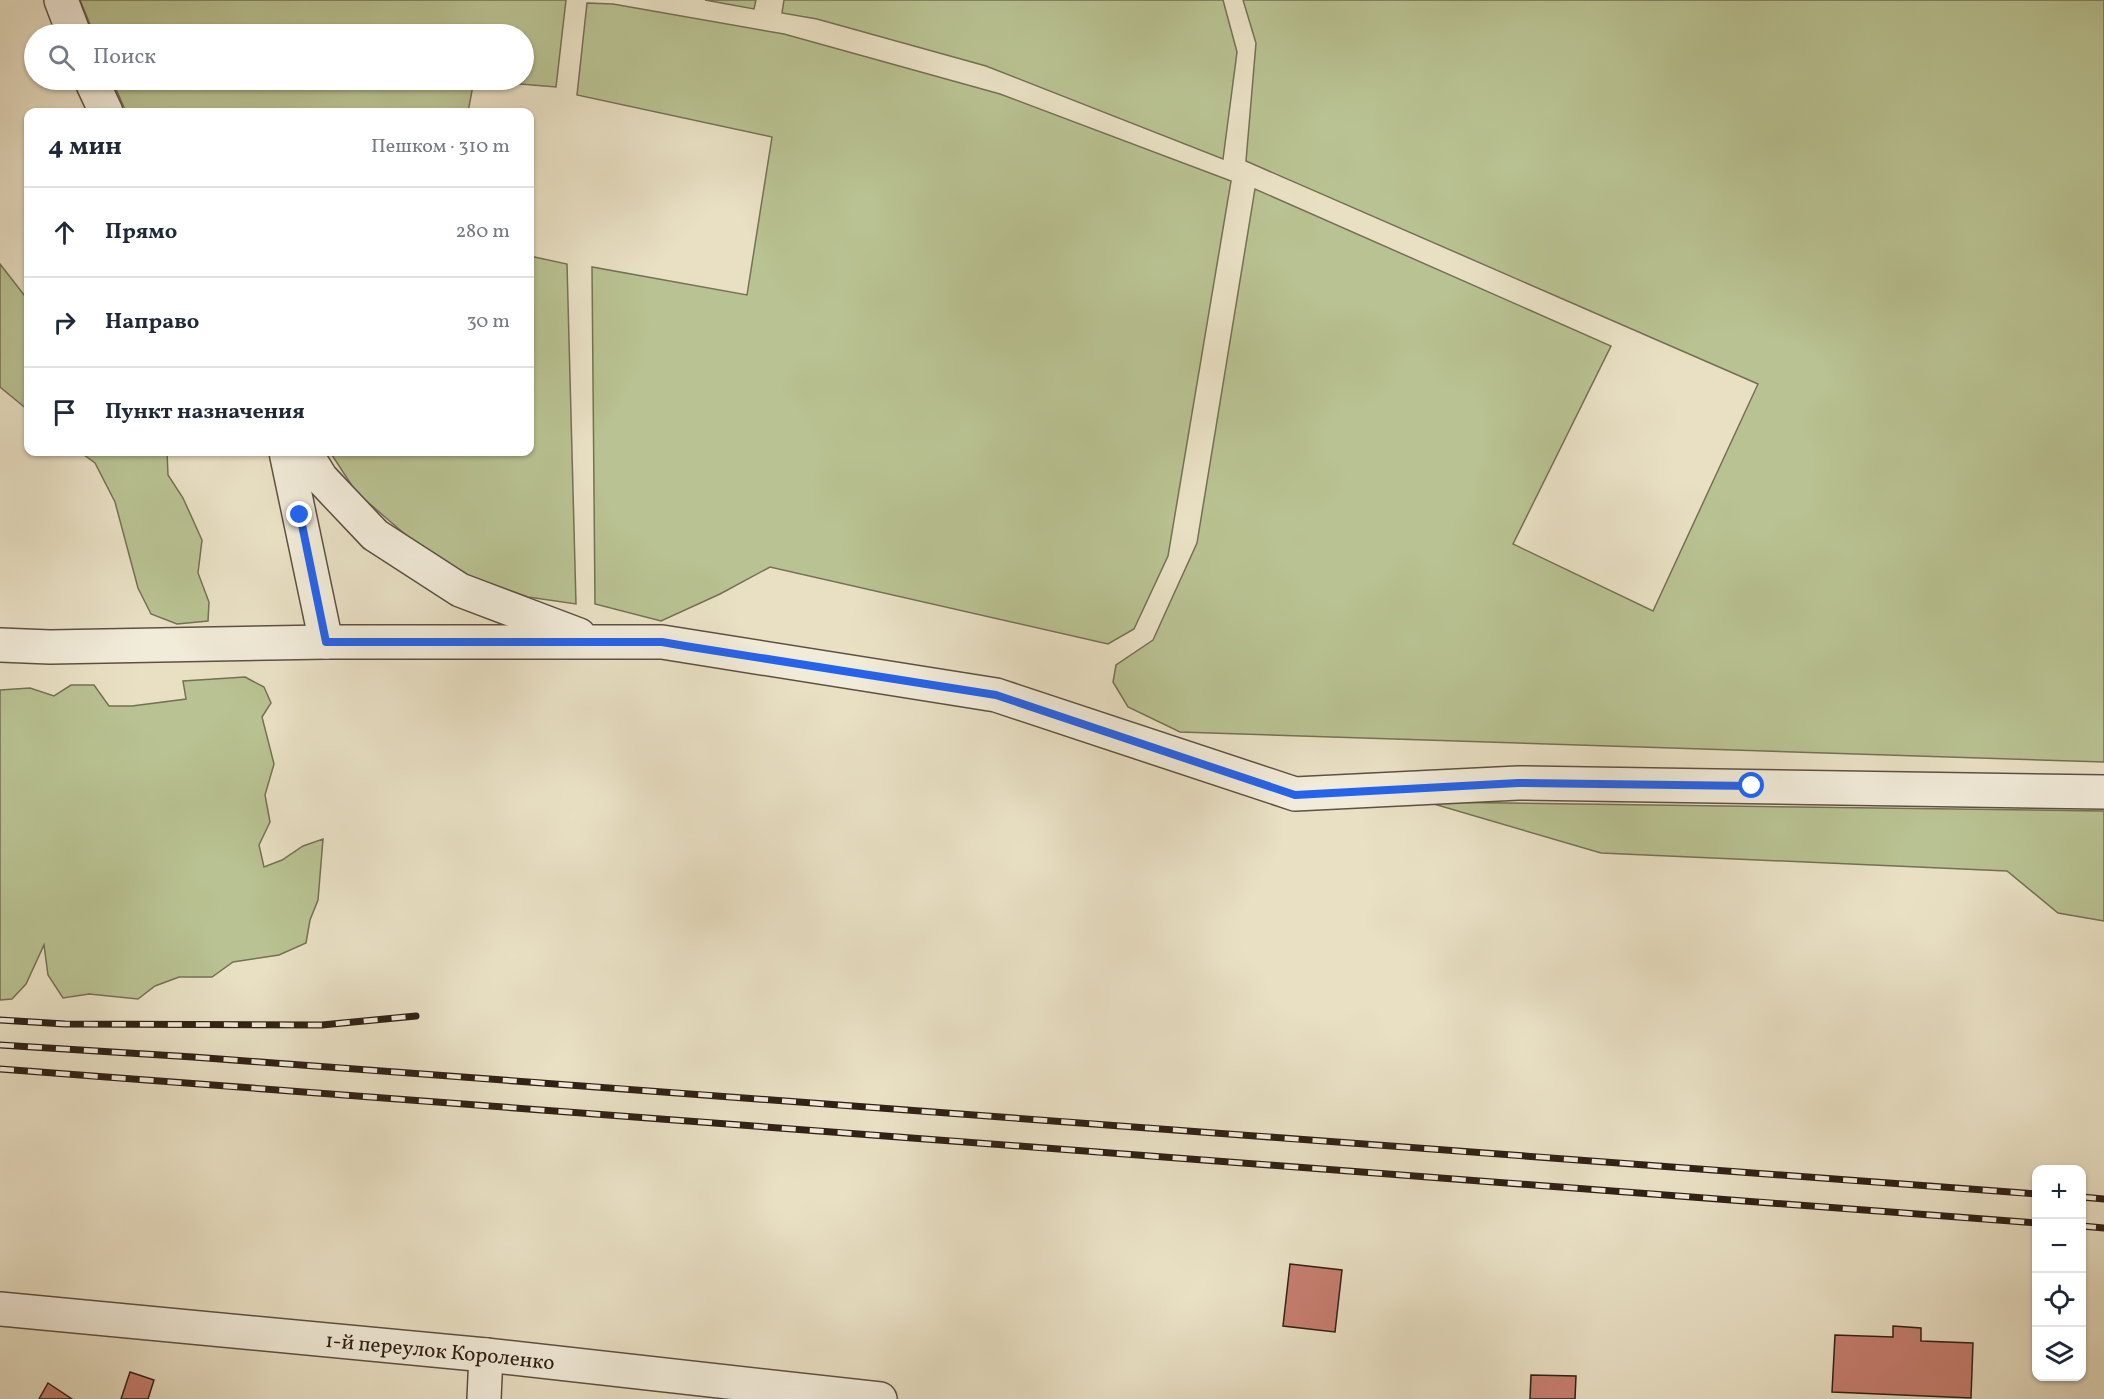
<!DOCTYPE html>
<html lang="ru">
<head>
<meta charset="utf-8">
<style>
  :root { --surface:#fff; --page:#f2f2f3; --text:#1f2937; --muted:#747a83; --line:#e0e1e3 }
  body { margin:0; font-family:Vollkorn,serif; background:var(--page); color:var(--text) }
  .controls { position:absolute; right:18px; bottom:18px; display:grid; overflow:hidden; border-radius:12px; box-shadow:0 2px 4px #0004 }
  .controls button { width:54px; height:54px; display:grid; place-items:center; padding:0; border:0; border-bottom:2px solid var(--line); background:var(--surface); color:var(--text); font:30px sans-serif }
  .stop { position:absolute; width:18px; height:18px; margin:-14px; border:4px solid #2563eb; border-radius:50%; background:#fff }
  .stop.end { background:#2563eb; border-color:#fff; box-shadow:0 2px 6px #0008 }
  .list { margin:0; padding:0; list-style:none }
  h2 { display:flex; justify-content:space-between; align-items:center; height:78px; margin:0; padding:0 24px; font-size:26px }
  h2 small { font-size:20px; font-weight:400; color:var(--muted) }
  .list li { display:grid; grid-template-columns:39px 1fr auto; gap:18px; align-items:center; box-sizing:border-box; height:90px; padding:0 24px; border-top:2px solid var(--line) }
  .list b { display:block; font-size:22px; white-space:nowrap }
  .list em { font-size:20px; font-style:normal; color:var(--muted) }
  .icon { flex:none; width:33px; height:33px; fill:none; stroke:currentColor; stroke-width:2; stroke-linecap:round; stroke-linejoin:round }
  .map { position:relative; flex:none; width:2104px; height:1399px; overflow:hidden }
  .search { position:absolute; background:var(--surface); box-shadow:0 2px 4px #0004; left:24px; top:24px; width:510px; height:66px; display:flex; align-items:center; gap:15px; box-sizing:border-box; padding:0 21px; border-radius:33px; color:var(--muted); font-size:22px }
  .panel { position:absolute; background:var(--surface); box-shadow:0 2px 4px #0004; left:24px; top:108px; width:510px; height:348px; border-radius:12px }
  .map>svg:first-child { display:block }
  .green { fill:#b9c292; stroke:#747154; stroke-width:1.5 }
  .building { fill:#c77e70; stroke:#302016; stroke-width:1.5 }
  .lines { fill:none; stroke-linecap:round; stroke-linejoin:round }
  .minor-casing { stroke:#5e5042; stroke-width:36 }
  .minor { stroke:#f1ebd9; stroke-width:33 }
  .rail-casing { stroke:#302016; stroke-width:7 }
  .rail { stroke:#f1ebd9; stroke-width:4.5; stroke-dasharray:14; stroke-linecap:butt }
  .route { stroke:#2563eb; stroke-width:8 }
  .labels { text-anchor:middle; stroke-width:5; stroke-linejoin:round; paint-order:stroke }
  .street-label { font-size:21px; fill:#302016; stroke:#f1ebd9 }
</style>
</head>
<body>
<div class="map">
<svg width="2104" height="1399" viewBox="0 0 2104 1399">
  <rect width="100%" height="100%" fill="#e9e0c4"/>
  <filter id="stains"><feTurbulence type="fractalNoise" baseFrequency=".00333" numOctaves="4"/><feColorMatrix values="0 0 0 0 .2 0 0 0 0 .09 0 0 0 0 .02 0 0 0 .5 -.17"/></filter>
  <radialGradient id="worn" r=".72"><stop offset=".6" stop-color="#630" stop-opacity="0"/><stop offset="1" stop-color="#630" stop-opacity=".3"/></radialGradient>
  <path class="green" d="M80,0H566L556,87L474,80L468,112H126L112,80H524V34H94Z
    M705,0H756L754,9Z
    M784,0H1223L1237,52L1223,159L986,66L817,19L782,13Z
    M1243,0H2104V762L1180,732L1128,707L1113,682L1116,665L1153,640L1197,543L1255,189L1611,346L1513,544L1653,611L1758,384L1246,161L1256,43Z
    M587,3L613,4L784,34L1000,94L1231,181L1168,556L1134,629L1108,644L770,567L720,594L661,621L595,604L592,267L747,295L772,137L577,95Z
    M530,256L567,264L576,604L528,597L469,576L414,542L356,492L330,452H530Z
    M0,264L28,300V410L0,387Z
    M80,452H167L168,475L183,498L202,540L198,573L209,602L208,621L177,624L151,614L138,588L115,502L95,463Z
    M245,677L264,687L271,703L262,717L274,764L265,795L270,822L259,845L264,867L282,860L303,846L323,839L318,900L310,920L306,943L279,955L233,962L212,977H179L155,986L138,999L89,994L63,998L48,975L44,945L26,984L12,999L0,1000V690L30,688L54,696L71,685H94L109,706H132L186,699L183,681Z
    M1427,802L2104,811V921L2058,913L2007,871L1601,853Z"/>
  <path class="building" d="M1290,1264L1342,1270L1335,1332L1283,1326Z
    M1893,1326L1921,1328V1341L1973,1343L1971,1398L1832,1392L1835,1335L1893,1337Z
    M130,1372L154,1380L148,1399H121Z
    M1531,1375L1576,1376L1575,1399H1530Z
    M48,1383L72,1399H39Z"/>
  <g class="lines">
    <g class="minor-casing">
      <g id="minor">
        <path d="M61,0L74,34"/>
        <path d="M91,80L106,112"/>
        <path d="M286,452L326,642"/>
        <path d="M305,452L321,478L375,535L460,590L579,635"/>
        <path d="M0,645L50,647L326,642H662L996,695L1295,794L1518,783L2104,792"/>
        <path id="s1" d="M0,1309L486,1355L880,1399"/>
        <path d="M484,1399L486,1355"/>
      </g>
    </g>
    <use href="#minor" class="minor"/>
    <g class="rail-casing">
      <path id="rail" d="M0,1020L65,1024L322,1025L416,1016
        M0,1045L193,1057L2036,1194
        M0,1069L2036,1223
        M2082,1197L2104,1199
        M2082,1226L2104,1228"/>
    </g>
    <use href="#rail" class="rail"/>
  </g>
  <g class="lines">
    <path class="route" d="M300,515L326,642H662L685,646L996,695L1295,795L1518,783L1752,786"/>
  </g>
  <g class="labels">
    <g class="street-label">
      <text dy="7" stroke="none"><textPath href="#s1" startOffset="442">1-й переулок Короленко</textPath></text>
    </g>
  </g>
  <rect width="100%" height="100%" filter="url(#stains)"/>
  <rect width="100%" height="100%" fill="url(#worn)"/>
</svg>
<div class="controls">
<button>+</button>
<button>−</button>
<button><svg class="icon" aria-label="locate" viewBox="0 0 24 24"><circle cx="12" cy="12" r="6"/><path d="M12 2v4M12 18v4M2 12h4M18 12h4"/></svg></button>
<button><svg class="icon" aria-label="layers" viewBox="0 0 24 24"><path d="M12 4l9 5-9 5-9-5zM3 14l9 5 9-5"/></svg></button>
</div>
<div class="stop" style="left:1752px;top:786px"></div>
<div class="stop end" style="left:300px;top:515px"></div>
<div class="search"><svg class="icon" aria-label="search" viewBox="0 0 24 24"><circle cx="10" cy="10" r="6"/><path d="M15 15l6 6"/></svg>Поиск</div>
<section class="panel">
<h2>4 мин<small>Пешком · 310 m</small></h2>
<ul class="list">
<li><svg class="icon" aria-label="ahead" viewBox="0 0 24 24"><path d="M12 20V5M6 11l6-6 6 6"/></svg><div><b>Прямо</b></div><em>280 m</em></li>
<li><svg class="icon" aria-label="right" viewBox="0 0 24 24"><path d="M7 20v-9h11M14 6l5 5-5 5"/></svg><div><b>Направо</b></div><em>30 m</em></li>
<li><svg class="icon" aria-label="arrive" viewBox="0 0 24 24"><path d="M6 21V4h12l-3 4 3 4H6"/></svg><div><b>Пункт назначения</b></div></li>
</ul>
</section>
</div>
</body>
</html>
